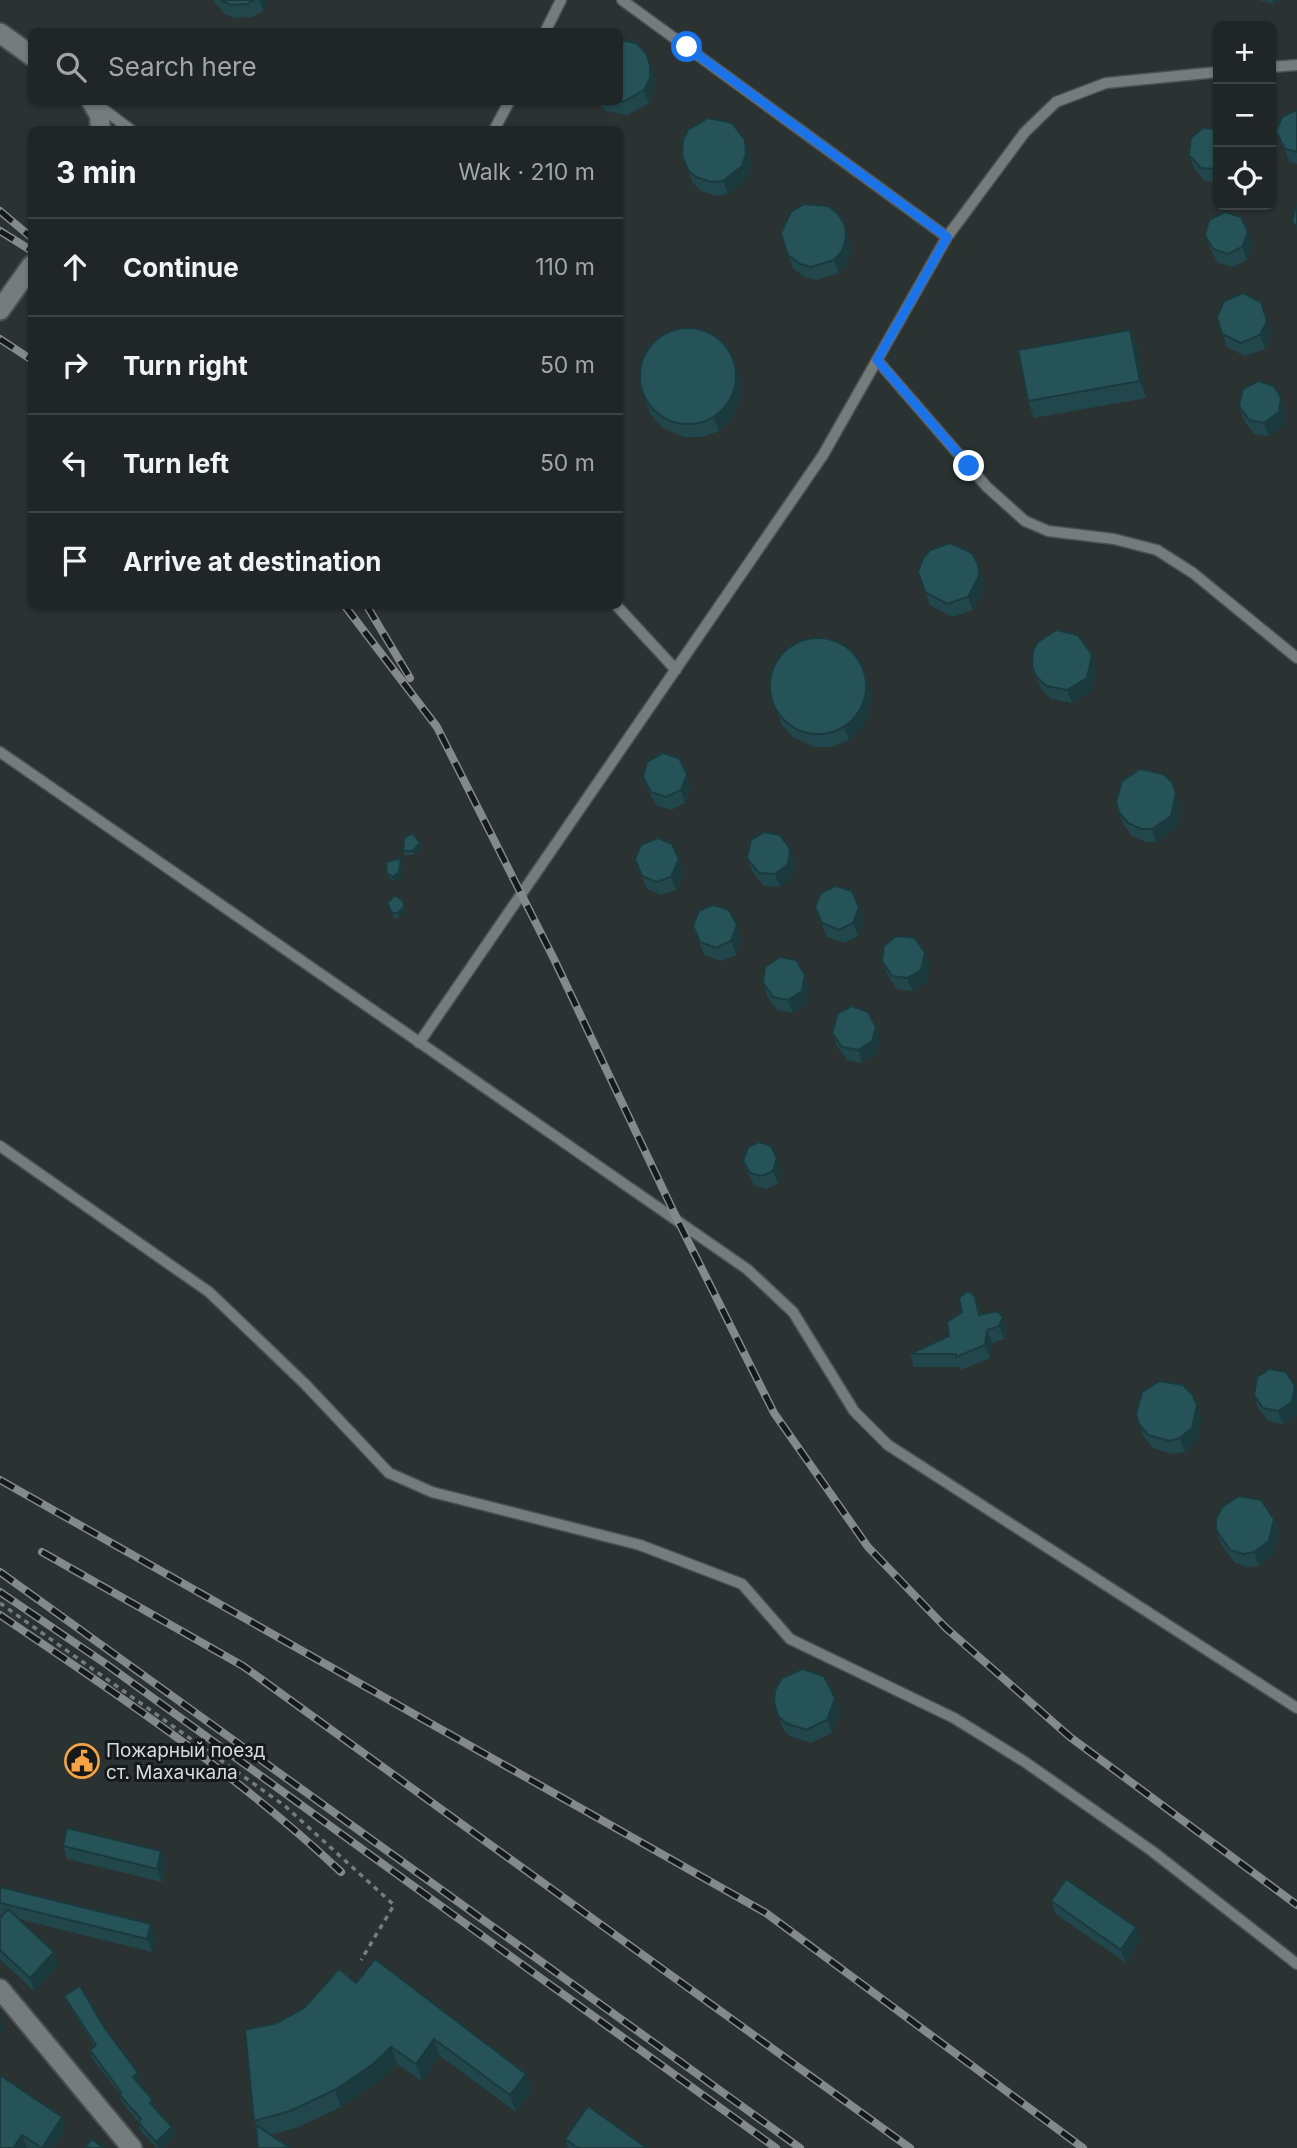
<!DOCTYPE html>
<html lang="en">
<head>
<meta charset="utf-8">
<style>
  :root { --surface:#202626; --page:#2d3232; --text:#f1f3f6; --muted:#a2a5a7; --line:#3d4343 }
  body { margin:0; font-family:Inter,sans-serif; background:var(--page); color:var(--text) }
  .controls { position:absolute; right:21px; top:21px; display:grid; overflow:hidden; border-radius:10px; box-shadow:0 2px 5px #0004 }
  .controls button { width:63px; height:63px; display:grid; place-items:center; padding:0; border:0; border-bottom:2px solid var(--line); background:var(--surface); color:var(--text); font:35px sans-serif }
  .stop { position:absolute; width:21px; height:21px; margin:-16px; border:5px solid #1a73e8; border-radius:50%; background:#fff }
  .stop.end { background:#1a73e8; border-color:#fff; box-shadow:0 2px 7px #0008 }
  .list { margin:0; padding:0; list-style:none }
  h2 { display:flex; justify-content:space-between; align-items:center; height:91px; margin:0; padding:0 28px; font-size:30px }
  h2 small { font-size:23px; font-weight:400; color:var(--muted) }
  .list li { display:grid; grid-template-columns:46px 1fr auto; gap:21px; align-items:center; box-sizing:border-box; height:98px; padding:0 28px; border-top:2px solid var(--line) }
  .list b { display:block; font-size:26px; white-space:nowrap }
  .list em { font-size:23px; font-style:normal; color:var(--muted) }
  .icon { flex:none; width:38px; height:38px; fill:none; stroke:currentColor; stroke-width:2; stroke-linecap:round; stroke-linejoin:round }
  .map { position:relative; flex:none; width:1297px; height:2148px; overflow:hidden }
  .search { position:absolute; background:var(--surface); box-shadow:0 2px 5px #0004; left:28px; top:28px; width:595px; height:77px; display:flex; align-items:center; gap:18px; box-sizing:border-box; padding:0 24px; border-radius:10px; color:var(--muted); font-size:26px }
  .panel { position:absolute; background:var(--surface); box-shadow:0 2px 5px #0004; left:28px; top:126px; width:595px; height:483px; border-radius:10px }
  .map>svg:first-child { display:block }
  .lines { fill:none; stroke-linecap:round; stroke-linejoin:round }
  .lane-casing { stroke:#4a5050; stroke-width:13 }
  .street-casing { stroke:#4a5050; stroke-width:23 }
  .path { stroke:#777d7d; stroke-width:3.5; stroke-dasharray:5 5; stroke-linecap:butt }
  .lane { stroke:#747c7c; stroke-width:10 }
  .street { stroke:#747c7c; stroke-width:19 }
  .rail-casing { stroke:#848989; stroke-width:8 }
  .rail { stroke:#161919; stroke-width:5; stroke-dasharray:16; stroke-linecap:butt }
  .wall { fill:#21474c }
  .shaded-wall { fill:#1b3a3e }
  .building { fill:#265358; stroke:#1b3a3e; stroke-width:2 }
  .route { stroke:#1a73e8; stroke-width:9 }
  .labels { text-anchor:middle; stroke-width:6; stroke-linejoin:round; paint-order:stroke }
  .poi-label { font-size:19px; fill:#d6dbdb; stroke:#161919; text-anchor:start }
</style>
</head>
<body>
<div class="map">
<svg width="1297" height="2148" viewBox="0 0 1297 2148">
  <rect width="100%" height="100%" fill="#2b3232"/>
  <g class="lines">
    <g class="lane-casing">
      <path id="lane" d="M622,0L947,237
        M545,32L561,0
        M1271,67L1297,65
        M98,105L131,130
        M494,130L509,102
        M877,360L987,487L1025,521L1048,531L1114,539L1157,550L1193,573L1297,658
        M617,606L676,670
        M0,752L747,1269L793,1312L854,1411L888,1445L1297,1708
        M419,1043L823,455L947,237L1025,132L1056,102L1106,83L1218,72
        M0,1146L209,1292L305,1384L389,1473L432,1492L640,1545L742,1584L790,1639L954,1718L1025,1762L1152,1851L1297,1964"/>
    </g>
    <g class="street-casing">
      <path id="street" d="M0,33L32,56
        M92,102L100,116V130
        M0,310L32,265
        M0,1989L132,2148"/>
    </g>
    <path class="path" d="M0,1603L285,1806L394,1905L361,1960"/>
    <use href="#lane" class="lane"/>
    <use href="#street" class="street"/>
    <g class="rail-casing">
      <path id="rail" d="M0,211L32,238
        M0,231L32,251
        M0,339L32,360
        M345,606L437,727L553,957L679,1223L774,1413L868,1547L946,1628L1070,1737L1297,1905
        M367,606L410,678
        M0,1480L766,1913L1083,2148
        M42,1552L243,1666L910,2148
        M0,1572L800,2148
        M0,1592L106,1664L776,2148
        M0,1615C118,1695 237,1774 341,1872"/>
    </g>
    <use href="#rail" class="rail"/>
  </g>
  <path class="wall" d="M213,0H268L263,11L252,17L236,18L225,14L215,3Z
    M1259,0H1280L1274,4Z
    M655,78L654,91L649,103L628,115L606,111L597,102H620Z
    M351,102H379L369,106L353,103Z
    M1297,111V164L1290,162L1276,131Z
    M1218,129V182L1205,181L1194,168L1189,155Z
    M750,154L751,167L747,179L728,194L716,196L701,191L693,183L682,156Z
    M1205,235L1253,245L1247,260L1233,267L1218,263L1210,248Z
    M849,239L851,252L847,264L839,273L816,280L804,277L793,268L788,255Z
    M1217,317L1272,334L1265,349L1245,356L1227,347Z
    M1130,330L1137,347L1146,398L1034,418L1028,401Z
    M741,380L740,400L733,417L719,431L702,437H684L663,428L651,415L640,386Z
    M1281,398L1286,411L1284,425L1269,436L1254,434L1244,420L1239,406Z
    M918,572L982,577L984,589L973,610L952,617L930,605Z
    M1032,667L1096,668L1091,691L1072,703L1051,699L1041,689Z
    M871,690L870,710L863,727L849,740L832,747H814L793,737L782,725L771,696Z
    M643,777L691,787L685,803L671,810L656,805L648,790Z
    M1181,806L1176,829L1156,842H1146L1132,836L1124,825L1119,812Z
    M420,843L422,848L415,855H405L403,851Z
    M790,849L795,862L792,877L780,887L764,886L752,871L747,858Z
    M401,858L403,863L401,877L395,881L389,878L387,874Z
    M635,859H679L684,872L676,890L661,895L647,889Z
    M387,903L404,906L405,912L399,918H394Z
    M815,907L864,920L858,936L844,943L827,937Z
    M737,925L741,938L736,955L721,961L704,955L693,926Z
    M925,953L930,966L926,983L912,991L897,989L887,974L882,961Z
    M763,983L810,988L807,1004L793,1013L777,1010L767,996Z
    M832,1033L881,1040L876,1054L862,1063L847,1060L837,1046Z
    M743,1161L782,1172L778,1184L766,1189L755,1186L748,1174Z
    M975,1297L981,1314L1007,1330L1004,1339L992,1343L990,1358L961,1370L960,1367H914L910,1354L949,1336L962,1312Z
    M1254,1395L1297,1415L1283,1424L1268,1421L1258,1408Z
    M1202,1418L1197,1441L1185,1452L1173,1454L1153,1448L1144,1437L1139,1424Z
    M1274,1519L1279,1532L1274,1555L1259,1566L1248,1567L1235,1563L1221,1544L1216,1530Z
    M835,1698L840,1711L832,1733L811,1743L790,1736L783,1729L774,1702Z
    M63,1846L161,1851L166,1864L162,1882L67,1859Z
    M0,1887L156,1937L152,1952L19,1919L58,1965L34,1991L0,1959V1918L2,1915H0Z
    M1051,1901L1141,1940L1126,1963L1056,1914Z
    M356,1983L526,2074L532,2090L516,2112L440,2056L422,2081L397,2064L379,2081L341,2107L296,2128L270,2135L256,2126L254,2121L277,2023Z
    M64,1996L104,2027L141,2082L139,2084L157,2109L156,2110L172,2127L175,2136L163,2148H157L141,2131L138,2122L122,2102L119,2093L93,2059L90,2050L95,2047L68,2004Z
    M0,2075L66,2129L53,2148H28L26,2146Z
    M565,2139L647,2148H568Z"/>
  <path class="shaded-wall" d="M259,0H268L263,11Z
    M1272,0H1280L1274,4Z
    M650,65L655,78L654,91L649,103L644,90Z
    M745,140L750,154L751,167L747,179L728,194L723,181Z
    M845,225L849,239L851,252L847,264L839,273L834,260Z
    M1248,232L1253,245L1247,260L1242,247Z
    M1261,302L1272,334L1265,349L1260,335Z
    M1130,330L1137,347L1146,398L1140,381Z
    M736,367L741,380L740,400L733,417L719,431L714,418Z
    M1281,398L1286,411L1284,425L1269,436L1264,423Z
    M978,564L982,577L984,589L973,610L968,597Z
    M1092,655L1096,668L1091,691L1072,703L1067,690Z
    M866,677L871,690L870,710L863,727L849,740L844,727Z
    M687,774L691,787L685,803L681,790Z
    M1176,793L1181,806L1176,829L1156,842L1152,829Z
    M420,843L422,848L415,855L413,851Z
    M790,849L795,862L792,877L780,887L775,874Z
    M401,858L403,863L401,877L395,881L393,877Z
    M679,859L684,872L676,890L671,877Z
    M403,901L405,912L399,918L398,913Z
    M859,907L864,920L858,936L853,923Z
    M737,925L741,938L736,955L731,941Z
    M925,953L930,966L926,983L912,991L907,978Z
    M805,975L810,988L807,1004L793,1013L788,1000Z
    M876,1027L881,1040L876,1054L862,1063L858,1050Z
    M777,1158L782,1172L778,1184L773,1171Z
    M1003,1317L1007,1330L1004,1339L999,1326Z
    M987,1330L992,1343L990,1358L985,1345Z
    M1295,1386L1297,1391V1415L1283,1424L1278,1411Z
    M1197,1405L1202,1418L1197,1441L1185,1452L1180,1438Z
    M1274,1519L1279,1532L1274,1555L1259,1566L1254,1552Z
    M835,1698L840,1711L832,1733L827,1720Z
    M161,1851L166,1864L162,1882L157,1869Z
    M151,1924L156,1937L152,1952L147,1939Z
    M1136,1927L1141,1940L1126,1963L1121,1950Z
    M54,1952L58,1965L34,1991L30,1978Z
    M0,2017L4,2028L0,2034Z
    M434,2039L440,2056L422,2081L416,2064Z
    M391,2047L397,2064L379,2081L341,2107L335,2090Z
    M138,2073L141,2082L136,2086L133,2077Z
    M526,2074L532,2090L516,2112L510,2095Z
    M153,2100L157,2109L153,2112L150,2103Z
    M62,2117L66,2129L53,2148H42Z
    M172,2127L175,2136L163,2148H159L156,2142Z
    M22,2135L26,2146L25,2148H13Z"/>
  <path class="building" d="M220,0H254L247,4L231,5Z
    M360,29L369,32H353Z
    M620,40L636,43L646,53L650,65V78L644,90L623,102L620,101Z
    M1296,110L1297,111V152L1285,149L1276,131L1282,117Z
    M708,118L732,123L745,140L746,154L742,166L723,181L711,182L696,177L688,170L682,156L683,140L688,130Z
    M1203,128L1218,129V167L1216,169L1201,168L1189,155L1191,138Z
    M1297,203V228L1292,221Z
    M804,204L828,206L838,214L845,225L846,238L842,251L834,260L811,267L800,264L788,255L781,233L791,212Z
    M1225,212L1241,217L1248,232L1242,247L1228,254L1213,249L1205,235L1209,220Z
    M1243,293L1261,302L1267,321L1260,335L1241,343L1222,334L1217,317L1224,301Z
    M640 376a48 48 0 1 1 96 0a48 48 0 1 1-96 0Z
    M1130,330L1140,381L1028,401L1018,350Z
    M1258,381L1274,386L1281,398L1279,412L1264,423L1249,420L1239,406L1243,389Z
    M950,543L972,553L978,564L979,576L968,597L947,604L925,592L918,572L923,558L930,550Z
    M1056,630L1078,635L1092,655L1087,678L1067,690L1046,686L1036,676L1032,667L1033,651L1038,642Z
    M770 686a48 48 0 1 1 96 0a48 48 0 1 1-96 0Z
    M663,753L679,758L687,774L681,790L666,797L651,792L643,777L647,762Z
    M1140,769L1163,774L1172,782L1176,793L1171,816L1152,829H1141L1128,823L1119,812L1116,802L1122,781Z
    M764,832L780,835L790,849L788,864L775,874L759,873L747,858L751,840Z
    M413,833L420,843L413,851H403L404,838Z
    M658,838L672,844L679,859L671,877L656,882L642,876L635,859L641,845Z
    M401,858L399,872L393,877L387,874L386,862Z
    M836,886L852,891L859,907L853,923L839,930L822,923L815,907L821,893Z
    M395,895L403,901L404,907L398,913H392L387,903Z
    M713,905L729,910L737,925L731,941L716,948L700,942L693,926L699,911Z
    M896,936L915,938L925,953L921,970L907,978L892,976L882,961L884,946Z
    M780,957L796,960L805,975L802,991L788,1000L773,997L763,983L765,967Z
    M852,1006L868,1012L876,1027L872,1041L858,1050L842,1047L832,1033L838,1013Z
    M759,1142L771,1146L777,1158L773,1171L761,1176L750,1173L743,1161L748,1147Z
    M966,1292H971L975,1297L979,1315L997,1311L1003,1317L999,1326L987,1330L985,1345L956,1357V1354H910L949,1336L947,1322L962,1312L959,1298Z
    M1270,1369L1286,1372L1295,1386L1292,1402L1278,1411L1263,1408L1254,1395L1257,1377Z
    M1160,1381L1183,1385L1192,1394L1197,1405L1192,1428L1180,1438L1169,1441L1148,1435L1139,1424L1136,1414L1142,1392Z
    M1239,1496L1261,1500L1274,1519L1269,1541L1254,1552L1244,1554L1230,1550L1216,1530V1519L1222,1507Z
    M802,1669L824,1676L835,1698L827,1720L806,1730L786,1723L778,1716L774,1702L775,1690L782,1678Z
    M67,1828L161,1851L157,1869L63,1846Z
    M1066,1879L1136,1927L1121,1950L1051,1901Z
    M0,1887L151,1924L147,1939L0,1903Z
    M8,1909L54,1952L30,1978L0,1950V1918Z
    M375,1959L526,2074L510,2095L434,2039L416,2064L391,2047L373,2064L335,2090L290,2111L254,2121L245,2030L277,2023L304,2008L339,1969L356,1983Z
    M80,1986L104,2027L138,2073L133,2077L153,2100L150,2103L172,2127L156,2142L138,2122L141,2119L119,2094L121,2092L90,2050L96,2045L64,1996Z
    M0,2075L62,2117L42,2148L22,2135L13,2148H0Z
    M588,2106L647,2148H578L565,2139Z
    M256,2125L290,2148H258Z
    M92,2139L104,2148H85Z"/>
  <g class="lines">
    <path class="route" d="M687,47L947,237L877,360L969,466"/>
  </g>
  <defs>
    <g id="civic-ring" transform="scale(1.75)"><circle r="9.5" fill="#161919" stroke="#f5a345" stroke-width="1.5"/><path d="M-.6-6.5H3V-4.5H.6V-3L4-1V1h2V6H-6V1h2V-1L-.6-3ZM-1.2 2.5V6h2.4V2.5Z" fill="#f5a345"/></g>
  </defs>
  <g fill-rule="evenodd">
    <use href="#civic-ring" x="82" y="1761"/>
  </g>
  <g class="labels">
    <g class="poi-label">
      <text x="106" y="1757">Пожарный поезд<tspan x="106" dy="22">ст. Махачкала</tspan></text>
    </g>
  </g>
</svg>
<div class="controls">
<button>+</button>
<button>−</button>
<button><svg class="icon" aria-label="locate" viewBox="0 0 24 24"><circle cx="12" cy="12" r="6"/><path d="M12 2v4M12 18v4M2 12h4M18 12h4"/></svg></button>
</div>
<div class="stop" style="left:687px;top:47px"></div>
<div class="stop end" style="left:969px;top:466px"></div>
<div class="search"><svg class="icon" aria-label="search" viewBox="0 0 24 24"><circle cx="10" cy="10" r="6"/><path d="M15 15l6 6"/></svg>Search here</div>
<section class="panel">
<h2>3 min<small>Walk · 210 m</small></h2>
<ul class="list">
<li><svg class="icon" aria-label="ahead" viewBox="0 0 24 24"><path d="M12 20V5M6 11l6-6 6 6"/></svg><div><b>Continue</b></div><em>110 m</em></li>
<li><svg class="icon" aria-label="right" viewBox="0 0 24 24"><path d="M7 20v-9h11M14 6l5 5-5 5"/></svg><div><b>Turn right</b></div><em>50 m</em></li>
<li><svg class="icon" aria-label="left" viewBox="0 0 24 24"><path d="M17 20v-9H6M10 6l-5 5 5 5"/></svg><div><b>Turn left</b></div><em>50 m</em></li>
<li><svg class="icon" aria-label="arrive" viewBox="0 0 24 24"><path d="M6 21V4h12l-3 4 3 4H6"/></svg><div><b>Arrive at destination</b></div></li>
</ul>
</section>
</div>
</body>
</html>
